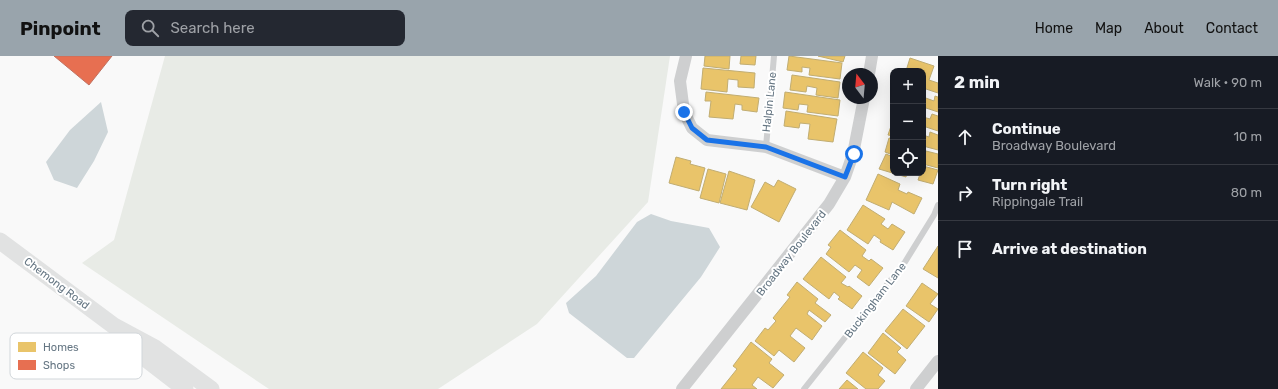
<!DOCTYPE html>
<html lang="en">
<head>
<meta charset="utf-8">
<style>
  :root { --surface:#171b24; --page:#242831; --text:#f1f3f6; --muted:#9ea1a6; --line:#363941; --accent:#99a4ac }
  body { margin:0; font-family:Rubik,sans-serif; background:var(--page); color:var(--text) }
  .controls { position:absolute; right:12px; top:12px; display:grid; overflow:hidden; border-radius:8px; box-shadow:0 4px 16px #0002 }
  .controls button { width:36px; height:36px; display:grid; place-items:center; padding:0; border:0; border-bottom:1px solid var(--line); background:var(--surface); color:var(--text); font:20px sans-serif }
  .compass { position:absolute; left:842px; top:12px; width:36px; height:36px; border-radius:50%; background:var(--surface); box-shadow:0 4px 16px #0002; rotate:344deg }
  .stop { position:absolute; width:12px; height:12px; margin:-9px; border:3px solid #1a73e8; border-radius:50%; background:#fff }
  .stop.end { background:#1a73e8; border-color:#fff; box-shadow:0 1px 4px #0008 }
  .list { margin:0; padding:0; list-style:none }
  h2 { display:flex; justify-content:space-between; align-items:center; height:52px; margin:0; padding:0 16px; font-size:17px }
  h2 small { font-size:13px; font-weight:400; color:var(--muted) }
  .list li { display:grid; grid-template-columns:26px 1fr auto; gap:12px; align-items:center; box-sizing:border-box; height:56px; padding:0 16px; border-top:1px solid var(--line) }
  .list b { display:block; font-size:15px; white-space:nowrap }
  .list p { margin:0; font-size:13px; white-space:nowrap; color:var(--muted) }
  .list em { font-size:13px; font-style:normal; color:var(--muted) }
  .icon { flex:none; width:22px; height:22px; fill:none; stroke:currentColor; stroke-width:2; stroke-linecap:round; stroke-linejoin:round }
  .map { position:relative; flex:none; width:938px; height:333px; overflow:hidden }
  header { display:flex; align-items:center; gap:24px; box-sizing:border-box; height:56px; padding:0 20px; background:var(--accent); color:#111 }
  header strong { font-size:19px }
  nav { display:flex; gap:22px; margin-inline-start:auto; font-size:14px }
  .search { width:280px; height:36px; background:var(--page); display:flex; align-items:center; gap:10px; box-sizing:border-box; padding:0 14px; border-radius:8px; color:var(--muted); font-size:15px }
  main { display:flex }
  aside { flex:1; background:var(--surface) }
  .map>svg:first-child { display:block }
  .green { fill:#e8ebe6 }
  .water { fill:#ced6d9 }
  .homes { fill:#e9c46a; stroke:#c1ad72 }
  .shops { fill:#e76f51; stroke:#c07160 }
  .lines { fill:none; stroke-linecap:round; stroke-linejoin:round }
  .service { stroke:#cecfd0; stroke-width:6 }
  .minor { stroke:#cecfd0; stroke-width:12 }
  .secondary { stroke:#e1e2e2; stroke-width:17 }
  .route { stroke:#1a73e8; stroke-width:5 }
  .labels { text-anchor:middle; stroke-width:4; stroke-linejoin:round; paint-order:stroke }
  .street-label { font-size:11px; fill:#657683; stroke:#fff }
  .key { fill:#fff; stroke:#d1d6da; stroke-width:1 }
  .key-label { font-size:11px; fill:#657683 }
</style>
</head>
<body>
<header>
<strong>Pinpoint</strong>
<div class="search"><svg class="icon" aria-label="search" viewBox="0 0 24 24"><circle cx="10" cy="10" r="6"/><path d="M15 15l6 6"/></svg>Search here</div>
<nav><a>Home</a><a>Map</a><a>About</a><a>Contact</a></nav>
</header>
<main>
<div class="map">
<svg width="938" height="333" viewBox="0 0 938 333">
  <rect width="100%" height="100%" fill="#f9f9f9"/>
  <path class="green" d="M165,0H670L648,146L537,268L438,333H269L82,207L114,184Z"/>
  <path class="water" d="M101,46L108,76L94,105L77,132L54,124L46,106L70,74Z
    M651,158L671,165L709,172L720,191L701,221L634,302H627L569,257L566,247L596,220L637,166Z"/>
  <path class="homes" d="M705,0H730L729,13L704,10Z
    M741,0H756L755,9L740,8Z
    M789,0L842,7L840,23L809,19L810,12L802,11V16L787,14Z
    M818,0H845L843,6Z
    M910,2L934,10L929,24L938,27V37L923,32V15H906Z
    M703,12L755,17L754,32L738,31V24L728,23L727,36L701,33Z
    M792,19L840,26L838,42L816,39L817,32L807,30L806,36L790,34Z
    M706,36L759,42L757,56L742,54V49L735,48L733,63L709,61L711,45H705Z
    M785,36L840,44L838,60L807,56L808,49L799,48L798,54L783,52Z
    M935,40L938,41V56L923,51V41L934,45Z
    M786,55L837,63L833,86L808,83L810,68L800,67L799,72L784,70Z
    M932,58L938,60V75L923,70V61L930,63Z
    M893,64V80L888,79Z
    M930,76L938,79V94L923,90V79L929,81Z
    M889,82L893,83V99L885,96Z
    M926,95L938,98V112L923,108V99H925Z
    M886,98L893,101V117H907L906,121L879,113Z
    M676,101L691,105L690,108L705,112L699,135L669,127Z
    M923,110L938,114L933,128L918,124L920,118L917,117H923Z
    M708,113L726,118L719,147L700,142Z
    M729,115L755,124L747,154L720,147Z
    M878,118L900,128L898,134L907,138L908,136L922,142L914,158L892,146L889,154L866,144Z
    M778,124L796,133L779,166L751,151L765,126L774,131Z
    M863,149L885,163L881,168L888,173L892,168L905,176L893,194L880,186L881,184L874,179L868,188L847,174Z
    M840,174L866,194L862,200L869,205L871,203L883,212L869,230L857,221L862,214L855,209L849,216L826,198L831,191L828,189Z
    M938,190V222L923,213Z
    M821,201L846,221L841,227L848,231L849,230L862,240L852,253L838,243L840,241L834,236L829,243L803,223Z
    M797,226L818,243L815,247L831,259L825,266L809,254L807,258L822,270L812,284L796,272L790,280L805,292L794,306L779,294L774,300L755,285L765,272L768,274L776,265L773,262L790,241L787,239Z
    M922,227L938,238L930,248L938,253L929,266L906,250Z
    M903,253L925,270L907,293L885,275Z
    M883,277L901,292L897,296L906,304L895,318L868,297Z
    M751,286L772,303L769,307L784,319L773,332L758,321L752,329L757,333H721L737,313L733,310Z
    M863,296L883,312L878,319L885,325L878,333H866L846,317Z
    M847,324L858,333H839Z"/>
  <path class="shops" d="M54,0H112L89,29Z"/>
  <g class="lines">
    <path class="service" d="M766,91L774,0
      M804,333L905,206L934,159L938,149"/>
    <path class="minor" d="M686,0L680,25L684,56L692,72L707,84L766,91L845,121
      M869,18L872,0
      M682,333L829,148L845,121L853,98L864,42
      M916,333L938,305"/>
    <path class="secondary" d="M0,185L114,270L155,292L211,333
      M120,279L124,286L185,333"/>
  </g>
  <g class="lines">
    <path class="route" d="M684,56L692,72L707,84L766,91L845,121L854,98"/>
  </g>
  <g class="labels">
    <g class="street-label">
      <text transform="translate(769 46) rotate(-84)" y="4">Halpin Lane</text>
      <text transform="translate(791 197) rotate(-52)" y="4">Broadway Boulevard</text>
      <text transform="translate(57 227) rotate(37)" y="4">Chemong Road</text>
      <text transform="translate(875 244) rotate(-52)" y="4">Buckingham Lane</text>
    </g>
  </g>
  <rect x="10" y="277" width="132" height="46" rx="6" class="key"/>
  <rect x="18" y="286" width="18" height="10" fill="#e9c46a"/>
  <rect x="18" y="304" width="18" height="10" fill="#e76f51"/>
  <g class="key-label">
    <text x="43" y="295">Homes</text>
    <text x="43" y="313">Shops</text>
  </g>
</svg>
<div class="controls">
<button>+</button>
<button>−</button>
<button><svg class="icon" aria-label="locate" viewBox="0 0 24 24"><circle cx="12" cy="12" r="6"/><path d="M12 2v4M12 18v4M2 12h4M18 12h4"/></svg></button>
</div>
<svg class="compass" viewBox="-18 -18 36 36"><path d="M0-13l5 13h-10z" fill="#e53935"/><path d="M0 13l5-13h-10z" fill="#9ea1a6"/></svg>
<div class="stop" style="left:854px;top:98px"></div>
<div class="stop end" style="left:684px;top:56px"></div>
</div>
<aside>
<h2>2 min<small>Walk · 90 m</small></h2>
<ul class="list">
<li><svg class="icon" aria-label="ahead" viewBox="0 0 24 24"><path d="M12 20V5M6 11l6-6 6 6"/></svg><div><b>Continue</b><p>Broadway Boulevard</p></div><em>10 m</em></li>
<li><svg class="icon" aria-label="right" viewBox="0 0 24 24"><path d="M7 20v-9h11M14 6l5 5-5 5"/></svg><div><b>Turn right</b><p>Rippingale Trail</p></div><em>80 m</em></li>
<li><svg class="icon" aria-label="arrive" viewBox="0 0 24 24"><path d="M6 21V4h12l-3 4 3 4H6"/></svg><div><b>Arrive at destination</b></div></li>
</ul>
</aside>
</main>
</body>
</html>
